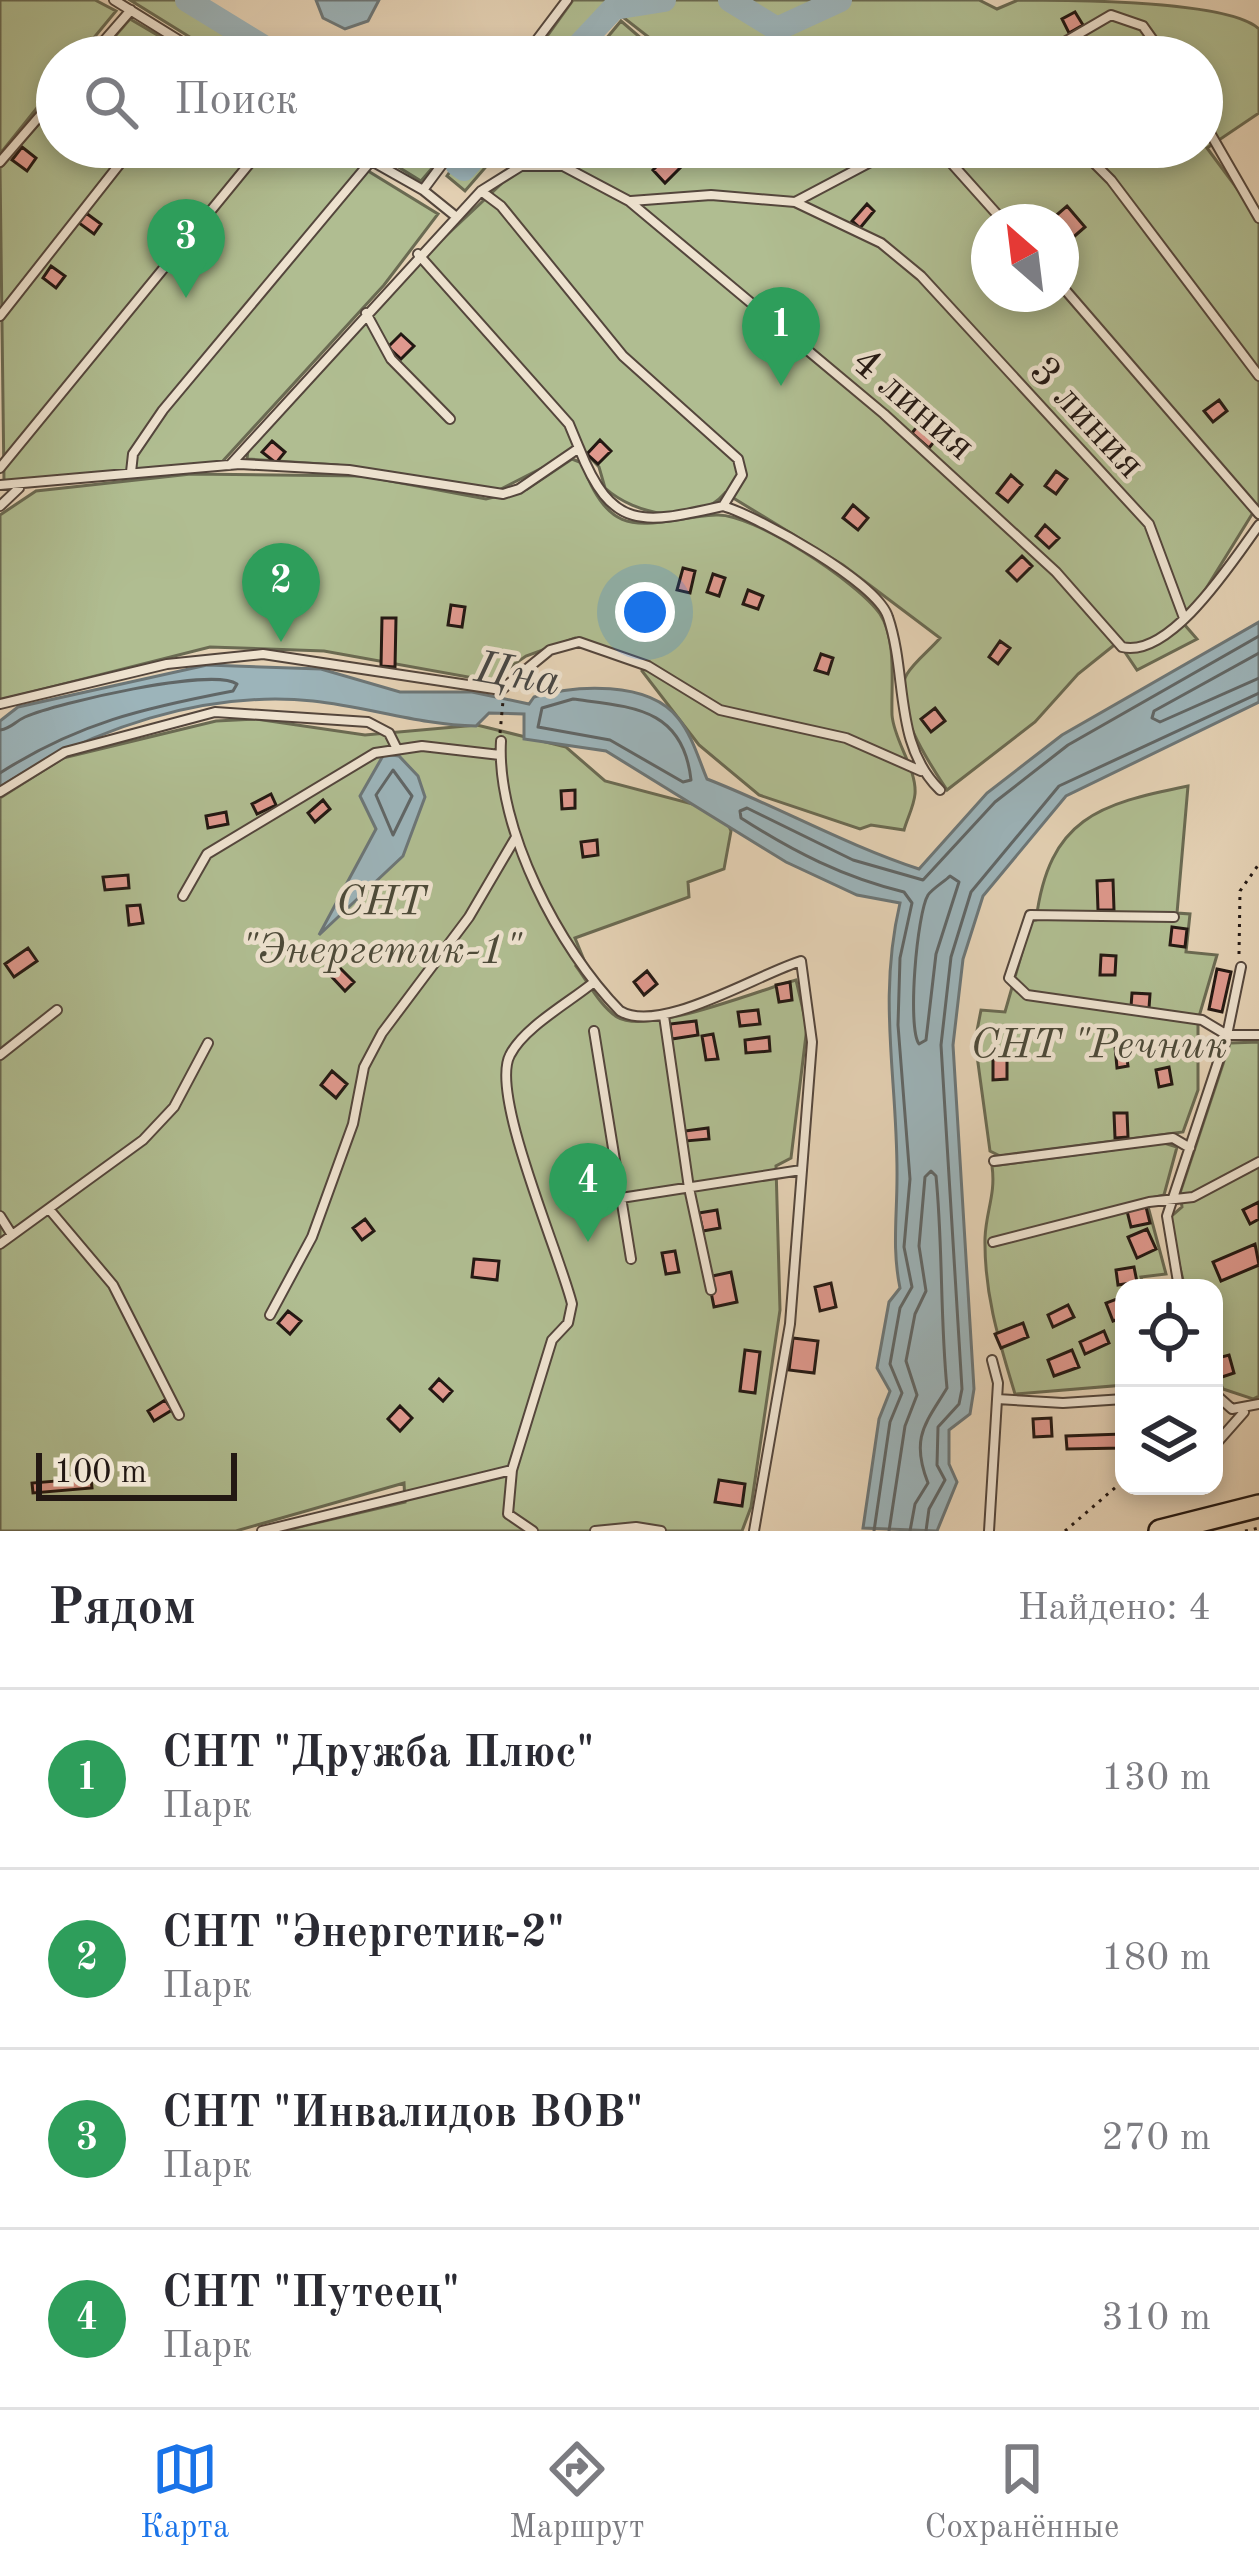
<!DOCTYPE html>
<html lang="ru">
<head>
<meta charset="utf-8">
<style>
  :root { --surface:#fff; --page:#f2f2f3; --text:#2b2b33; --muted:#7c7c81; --line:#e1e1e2; --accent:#1a73e8 }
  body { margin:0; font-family:"Old Standard TT",serif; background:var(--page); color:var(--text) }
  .controls { position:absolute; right:36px; bottom:36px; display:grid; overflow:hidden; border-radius:24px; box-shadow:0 6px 18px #0003 }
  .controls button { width:108px; height:108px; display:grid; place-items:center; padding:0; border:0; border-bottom:3px solid var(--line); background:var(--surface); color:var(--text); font:60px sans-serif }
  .compass { position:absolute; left:971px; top:204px; width:108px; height:108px; border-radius:50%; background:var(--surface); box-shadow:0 6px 18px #0003; rotate:332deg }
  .scale { position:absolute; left:36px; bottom:30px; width:201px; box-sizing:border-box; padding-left:12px; border:6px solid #231813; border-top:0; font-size:33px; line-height:42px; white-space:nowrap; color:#231813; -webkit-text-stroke:9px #eee2cf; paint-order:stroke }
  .you { position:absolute; left:645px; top:612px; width:42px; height:42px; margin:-30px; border:9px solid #fff; border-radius:50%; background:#1a73e8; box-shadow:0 0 0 18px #1a73e833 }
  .badge { display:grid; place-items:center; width:78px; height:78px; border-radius:50%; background:var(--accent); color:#fff; font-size:39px; font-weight:700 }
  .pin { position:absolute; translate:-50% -99px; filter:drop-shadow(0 3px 6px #0008) }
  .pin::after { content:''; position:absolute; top:63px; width:42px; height:36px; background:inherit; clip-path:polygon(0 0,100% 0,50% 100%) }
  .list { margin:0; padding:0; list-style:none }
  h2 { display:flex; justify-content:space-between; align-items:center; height:156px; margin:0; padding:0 48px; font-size:51px }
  h2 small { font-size:39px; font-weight:400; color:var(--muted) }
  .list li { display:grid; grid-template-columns:78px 1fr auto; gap:36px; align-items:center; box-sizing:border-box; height:180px; padding:0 48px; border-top:3px solid var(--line) }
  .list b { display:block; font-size:45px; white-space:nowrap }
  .list p { margin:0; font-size:39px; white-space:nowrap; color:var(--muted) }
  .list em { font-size:39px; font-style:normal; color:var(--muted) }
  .icon { flex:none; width:66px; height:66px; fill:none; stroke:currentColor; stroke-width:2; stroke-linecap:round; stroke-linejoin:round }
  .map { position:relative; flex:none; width:1259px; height:1531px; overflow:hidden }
  .search { position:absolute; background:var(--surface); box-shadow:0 6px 18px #0003; left:36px; right:36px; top:36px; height:132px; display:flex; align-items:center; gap:30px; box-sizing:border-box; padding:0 42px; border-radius:66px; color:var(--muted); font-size:45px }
  .sheet { height:876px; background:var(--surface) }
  nav { display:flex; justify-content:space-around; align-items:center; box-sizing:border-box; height:168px; border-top:3px solid var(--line); background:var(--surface); font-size:33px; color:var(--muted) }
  nav a { display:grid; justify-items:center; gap:6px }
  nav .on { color:var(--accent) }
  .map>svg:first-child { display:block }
  .green { fill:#b0bd91; stroke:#6a6a52; stroke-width:3; fill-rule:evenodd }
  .water { fill:#9cb4ba; stroke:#6c7677; stroke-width:3 }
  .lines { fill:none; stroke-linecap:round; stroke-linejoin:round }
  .shore { stroke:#606666; stroke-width:3 }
  .river { stroke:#9cb4ba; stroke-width:24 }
  .building { fill:#e0998e; stroke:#231813; stroke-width:3 }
  .lane-casing { stroke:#54463c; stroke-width:12 }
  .primary-casing { stroke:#231813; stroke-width:26 }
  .path { stroke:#231813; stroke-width:3; stroke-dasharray:3 6; stroke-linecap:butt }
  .lane { stroke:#eee2cf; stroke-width:8 }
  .primary { stroke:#e5d2b5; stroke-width:21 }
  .labels { text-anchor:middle; stroke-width:9; stroke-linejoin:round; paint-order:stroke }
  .street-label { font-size:42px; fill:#231813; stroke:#eee2cf }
  .park-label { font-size:42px; font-style:italic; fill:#4d4a39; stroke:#eee2cf }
  .water-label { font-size:45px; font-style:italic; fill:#474745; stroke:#eee2cf }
</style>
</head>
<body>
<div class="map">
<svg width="1259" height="1531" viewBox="0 0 1259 1531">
  <rect width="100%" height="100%" fill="#e5d2b5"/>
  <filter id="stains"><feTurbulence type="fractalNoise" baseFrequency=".00167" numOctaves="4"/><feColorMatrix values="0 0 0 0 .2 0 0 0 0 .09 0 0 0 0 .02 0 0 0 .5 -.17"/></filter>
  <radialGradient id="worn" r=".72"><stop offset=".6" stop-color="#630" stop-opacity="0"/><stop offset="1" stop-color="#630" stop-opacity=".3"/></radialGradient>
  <path class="green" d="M0,0H95L116,11L78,57H57V83L0,154Z
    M130,0H200L292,57H222Z
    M573,0H979L997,9L1018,0C1068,0 1229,0 1259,29V113L1207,148L1259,218V503L1184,624L1197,639L1137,670L1118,642L1078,674L1035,722L947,790C931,766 889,704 907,674C915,661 930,650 940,638L843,565L725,493C695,528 635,515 605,488L599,467L581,448L499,490L337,465L247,459L248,450L418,262L501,184L526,147H788L832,163L891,147H1202V57H674L619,14L581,57H532ZM989,222H1061V294H989Z
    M130,19L188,53L192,57H97Z
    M621,21L663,57H591Z
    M57,103V147H329L438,214L384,285L221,463L4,481L0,168Z
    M366,147H438L446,152L421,181Z
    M467,147H503L465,191L447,176Z
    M572,459L582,463C612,549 649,519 716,515C752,512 859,583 880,614C897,640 891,685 892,715C894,741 917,769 915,794C914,806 907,819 904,830L871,825L860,829L759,795L699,745L642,671L646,665L575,638L526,656L490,681L324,651L210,647L0,700V515L36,491L191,474L364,476L486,499L527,489Z
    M256,719L365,735L477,725L566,747L605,781L723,812L731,831L724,869L688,882L689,897L575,938L584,960L576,966C588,982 600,1006 617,1017C647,1036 759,990 796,980L807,1027L791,1158L776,1166L780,1310L751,1507L742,1531H282L405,1502L404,1483L236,1531H0V798L63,758L216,721Z
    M1188,786L1177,913L1190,914L1186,952L1217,955L1198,1020V1090L1183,1132L1000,1156L990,1151L975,1041L981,1010L1005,1012L1031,921L1036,920C1049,818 1099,804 1188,786Z
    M1259,1042V1396L1253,1399L1223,1389L1214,1370V1288H1185L1168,1219L1182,1207L1180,1193L1230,1043Z
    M1164,1143L1177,1147L1164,1195L1146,1199L1166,1274L1141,1277L1144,1288H1124V1385L1015,1394C999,1341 984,1294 985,1238C986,1211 996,1194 992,1166Z"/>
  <path class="water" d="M316,0H379L368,21L345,29L323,18Z
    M1259,622V702L1066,796L983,896L963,959L953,1045L974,1389L970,1414L949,1430V1464L957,1482L937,1531L863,1528L879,1419L890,1391L877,1368L889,1302L900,1288C892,1249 897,1217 897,1178C898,1081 877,1001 900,903L857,895L786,862L606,751L524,739V714L489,713L476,726C420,725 369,707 313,701C204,690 91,729 0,787V721L18,707L207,665L321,669L400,692H472L529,704L534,697C575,685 648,680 678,718C692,735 699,760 707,779C779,807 846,845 919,869L987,793L1062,735Z
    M384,754L399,756L418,776L425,797L403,856L319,935L376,829L360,796Z"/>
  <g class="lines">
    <path class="shore" d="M1259,653L1154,711L1152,718L1160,722L1259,678
      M573,699C631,707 683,707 691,780L683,782L610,740L538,727L542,708Z
      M0,730C12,728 14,722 25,717C57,703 212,667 237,684L233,691C144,708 78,723 0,773
      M393,770L412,796L393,835L376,795Z
      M950,876L959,882L936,954L926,1040L919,1044C907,1027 917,913 928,895C932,889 945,881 950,876Z
      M874,1531L890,1422L902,1393L890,1364L900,1308L912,1287L904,1247L910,1179L898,1025L900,958L912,903L904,892C843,877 794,852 741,818L740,811L747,808L853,860L923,880L995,802L1068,745L1259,636
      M889,1531L905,1426L917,1395L906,1361L915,1314L926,1291L919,1246L925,1177L931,1171L936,1176C943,1247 940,1317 947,1388C926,1423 910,1437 928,1483L915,1504L910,1531
      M926,1531L929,1509L945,1480L937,1465L938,1427L959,1404L962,1389L941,1045L951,957L971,892L1059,786L1259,693"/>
    <path class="river" d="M187,0L280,57
      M730,0L777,29L840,0
      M568,57L614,8L664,0
      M428,147L437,153
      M457,164L464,169L484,147"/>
  </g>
  <path class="building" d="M1075,12L1083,25L1069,33L1062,19Z
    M22,147L36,158L27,171L12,160Z
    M671,152L683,165L665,183L653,170Z
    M867,204L874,211L860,228L852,221Z
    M1067,206L1085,227L1070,240L1061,222L1052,219Z
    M86,213L101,224L94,234L79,223Z
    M51,266L65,276L56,288L43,278Z
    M401,334L414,346L401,359L388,347Z
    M1219,400L1227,411L1213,422L1204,411Z
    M922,420L940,434L929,448L912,433Z
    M600,440L611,451L598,464L587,454Z
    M272,441L285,452L276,463L262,452Z
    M1056,471L1067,479L1056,494L1045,486Z
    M1011,475L1022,485L1008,502L997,493Z
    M853,505L868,518L858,530L843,518Z
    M1045,525L1059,538L1049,548L1036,536Z
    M1022,556L1032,566L1017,581L1007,571Z
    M683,568L695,571L690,593L677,590Z
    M713,574L725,578L719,596L707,592Z
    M748,590L763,596L758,609L743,604Z
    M451,605L465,607L462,627L448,625Z
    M382,618H396L395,667L381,666Z
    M1000,641L1010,648L998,664L989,657Z
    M821,654L833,658L828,674L815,670Z
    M935,708L945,721L931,732L921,719Z
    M575,790V808L562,809L561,791Z
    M271,794L276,805L257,814L252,804Z
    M323,800L330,809L315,822L308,813Z
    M226,812L228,824L208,828L206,816Z
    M597,840L598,855L583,857L581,842Z
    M128,875L129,888L105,890L103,877Z
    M1113,880L1114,910H1098L1097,881Z
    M140,905L143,923L129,925L127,906Z
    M1172,927L1187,929L1185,947L1170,945Z
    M28,948L37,961L14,977L5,964Z
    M1101,955L1116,956L1115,975H1100Z
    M341,969L354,982L345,991L332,977Z
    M1217,969L1231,972L1222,1012L1209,1009Z
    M647,971L657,984L644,995L634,982Z
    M790,982L792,1000L779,1002L776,985Z
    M1132,993L1150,994L1149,1008L1131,1007Z
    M758,1010L760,1024L740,1026L738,1012Z
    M696,1021L698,1035L672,1039L670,1024Z
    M713,1034L718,1059L706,1060L702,1036Z
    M769,1037L770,1051L746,1053L745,1040Z
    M1125,1045L1128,1066L1117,1068L1115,1046Z
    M993,1058H1007V1079L993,1080Z
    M1169,1067L1172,1084L1159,1087L1156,1070Z
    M332,1071L347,1084L336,1098L321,1085Z
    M1114,1113H1127L1128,1137L1115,1138Z
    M708,1128L709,1139L686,1141L685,1131Z
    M1259,1202V1219L1250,1224L1243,1210Z
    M1146,1207L1150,1223L1131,1227L1127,1211Z
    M717,1210L720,1228L703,1231L699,1213Z
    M365,1219L374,1231L362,1240L353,1228Z
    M1147,1229L1156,1249L1137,1258L1128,1237Z
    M1255,1244L1259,1265L1221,1281L1213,1262Z
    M675,1251L679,1272L666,1274L662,1253Z
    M474,1259L499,1261L497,1280L472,1277Z
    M1134,1267L1137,1282L1118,1285L1116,1270Z
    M731,1272L737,1302L714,1307L708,1277Z
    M831,1283L836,1307L820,1311L815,1287Z
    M1122,1297L1124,1317L1113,1321L1106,1303Z
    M1068,1305L1074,1317L1053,1327L1048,1315Z
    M288,1311L301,1321L290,1334L278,1323Z
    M1023,1323L1028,1337L1001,1348L995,1334Z
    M1104,1331L1109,1343L1085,1354L1080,1342Z
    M793,1338L818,1341L814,1373L789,1370Z
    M745,1350L760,1352L755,1393L740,1391Z
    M1072,1350L1079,1367L1054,1376L1048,1360Z
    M1229,1355L1234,1373L1219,1378L1214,1359Z
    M439,1379L452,1391L443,1401L430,1389Z
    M165,1400L172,1410L154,1421L148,1411Z
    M400,1406L412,1418L400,1431L388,1419Z
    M1051,1418L1052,1436L1034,1437L1033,1419Z
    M1122,1434L1123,1448L1067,1449L1066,1436Z
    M91,1478L92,1488L33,1493L32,1483Z
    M719,1480L745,1484L742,1506L715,1502Z"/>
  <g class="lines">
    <g class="lane-casing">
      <path id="lane" d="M114,0L206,57
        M90,57L131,10
        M524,57L567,0
        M1039,57L1111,15L1143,26L1165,57
        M1202,119L1259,218
        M347,147L423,190L454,215
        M937,147L1004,222
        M1078,147L1111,180L1259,376
        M0,162L57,96
        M423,190L455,147
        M631,201L711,195L795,202L899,147
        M795,202L881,243L921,276L1149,524L1184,618
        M418,254L569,424L579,448
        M1061,285L1259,514
        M366,313L391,359L450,419
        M0,316L133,147
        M230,465L481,191L521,166H563L629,201L884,414L1056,572L1122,647C1171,659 1234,559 1259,525
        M0,468L263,147
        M131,472L133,454L163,410L371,161
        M0,485L240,464L349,470L503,494L519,489L579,448C612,532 643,524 723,506L742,475L738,459L623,356L501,206L481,191
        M0,506L19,488
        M723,506C759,517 877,582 888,617C908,676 893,744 940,790
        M0,704L167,664L263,654L501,690L550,650L579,642L648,666L720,710L846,738L921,771
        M501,741C496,828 559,949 620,1011C660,1035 756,975 801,961L812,1042L790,1324L754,1531
        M0,792L65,752L215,712L368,722L389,733L397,749
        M183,896L207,854L375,753L422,746L500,755
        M1174,917L1030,915L1009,978L1027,995L1202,1020L1227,1035L1241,967
        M664,1016L689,1188L711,1290
        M594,1031L631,1259
        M0,1055L57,1010
        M994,1161L1173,1138L1190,1148
        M621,1198L801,1170
        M49,1209L113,1285L179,1415
        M0,1216L12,1235
        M993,1242L1149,1202L1193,1197L1259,1162
        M0,1244L143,1140L174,1107L208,1043
        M1179,1288L1167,1216L1227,1035H1259
        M270,1315L312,1237L353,1124L364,1067L382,1033L469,917L516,837
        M1214,1393L1232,1409L1259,1404
        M997,1399L1063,1403L1124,1399
        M1214,1446L1244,1412
        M512,1470L552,1340L568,1323L572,1304C560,1254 489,1094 510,1055C524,1027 570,1002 594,982
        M262,1531L512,1470L508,1514L533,1531
        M595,1531L636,1527L661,1531
        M989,1531L998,1383L992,1360"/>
    </g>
    <g class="primary-casing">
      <path id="primary" d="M1160,1531L1259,1506"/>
    </g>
    <path class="path" d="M500,733L503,701
      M1239,954L1240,891L1259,864
      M1065,1531L1124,1480
      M1245,1531L1259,1528"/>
    <use href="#lane" class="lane"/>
    <use href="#primary" class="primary"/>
  </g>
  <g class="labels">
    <g class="street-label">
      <text transform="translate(915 402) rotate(41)" y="15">4 линия</text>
      <text transform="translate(1089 416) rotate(47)" y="15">3 линия</text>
    </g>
    <g class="park-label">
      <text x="381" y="915">СНТ<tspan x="381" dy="48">"Энергетик-1"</tspan></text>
      <text x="1099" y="1058">СНТ "Речник</text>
    </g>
    <g class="water-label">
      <text transform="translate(518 672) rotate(10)" y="16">Цна</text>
    </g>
  </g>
  <rect width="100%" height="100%" filter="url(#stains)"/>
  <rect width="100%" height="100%" fill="url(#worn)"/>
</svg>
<div class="controls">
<button><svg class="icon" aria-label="locate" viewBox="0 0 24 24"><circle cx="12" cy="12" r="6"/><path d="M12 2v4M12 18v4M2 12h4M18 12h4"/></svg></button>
<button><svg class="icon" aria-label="layers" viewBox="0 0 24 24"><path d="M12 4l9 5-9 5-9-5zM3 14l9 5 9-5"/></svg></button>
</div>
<svg class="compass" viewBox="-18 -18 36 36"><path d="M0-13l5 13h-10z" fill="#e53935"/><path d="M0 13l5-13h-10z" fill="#7c7c81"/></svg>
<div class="scale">100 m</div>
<div class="you"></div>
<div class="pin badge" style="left:781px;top:386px;background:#2e9e5b">1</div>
<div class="pin badge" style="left:281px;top:642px;background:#2e9e5b">2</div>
<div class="pin badge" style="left:186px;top:298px;background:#2e9e5b">3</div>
<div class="pin badge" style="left:588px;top:1242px;background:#2e9e5b">4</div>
<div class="search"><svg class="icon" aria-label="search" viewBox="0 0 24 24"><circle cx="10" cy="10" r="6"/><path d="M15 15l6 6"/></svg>Поиск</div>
</div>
<section class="sheet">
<h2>Рядом<small>Найдено: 4</small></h2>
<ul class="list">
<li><span class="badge" style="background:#2e9e5b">1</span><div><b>СНТ &quot;Дружба Плюс&quot;</b><p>Парк</p></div><em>130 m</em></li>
<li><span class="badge" style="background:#2e9e5b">2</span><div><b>СНТ &quot;Энергетик-2&quot;</b><p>Парк</p></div><em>180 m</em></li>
<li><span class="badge" style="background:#2e9e5b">3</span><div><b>СНТ &quot;Инвалидов ВОВ&quot;</b><p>Парк</p></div><em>270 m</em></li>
<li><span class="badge" style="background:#2e9e5b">4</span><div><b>СНТ &quot;Путеец&quot;</b><p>Парк</p></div><em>310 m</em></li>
</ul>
</section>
<nav>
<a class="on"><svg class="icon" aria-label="map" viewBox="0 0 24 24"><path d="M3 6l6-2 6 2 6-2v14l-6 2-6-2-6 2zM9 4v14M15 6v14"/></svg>Карта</a>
<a><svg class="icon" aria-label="directions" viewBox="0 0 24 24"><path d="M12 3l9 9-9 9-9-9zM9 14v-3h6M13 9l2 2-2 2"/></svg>Маршрут</a>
<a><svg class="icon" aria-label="saved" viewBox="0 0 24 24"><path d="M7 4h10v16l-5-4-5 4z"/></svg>Сохранённые</a>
</nav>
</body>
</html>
